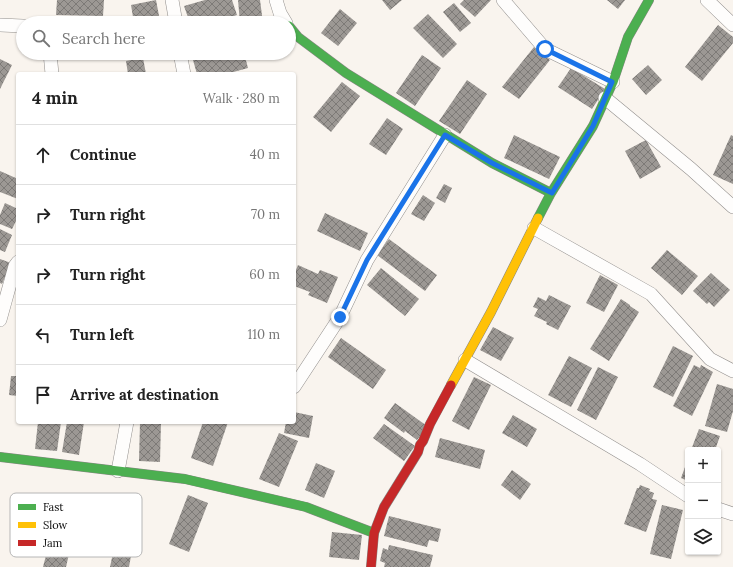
<!DOCTYPE html>
<html lang="en">
<head>
<meta charset="utf-8">
<style>
  :root { --surface:#fff; --page:#f2f2f2; --text:#222; --muted:#767676; --line:#e0e0e0 }
  body { margin:0; font-family:Lora,serif; background:var(--page); color:var(--text) }
  .controls { position:absolute; right:12px; bottom:12px; display:grid; overflow:hidden; border-radius:4px; box-shadow:0 1px 3px #0004 }
  .controls button { width:36px; height:36px; display:grid; place-items:center; padding:0; border:0; border-bottom:1px solid var(--line); background:var(--surface); color:var(--text); font:20px sans-serif }
  .stop { position:absolute; width:12px; height:12px; margin:-9px; border:3px solid #1a73e8; border-radius:50%; background:#fff }
  .stop.end { background:#1a73e8; border-color:#fff; box-shadow:0 1px 4px #0008 }
  .list { margin:0; padding:0; list-style:none }
  h2 { display:flex; justify-content:space-between; align-items:center; height:52px; margin:0; padding:0 16px; font-size:17px }
  h2 small { font-size:13px; font-weight:400; color:var(--muted) }
  .list li { display:grid; grid-template-columns:26px 1fr auto; gap:12px; align-items:center; box-sizing:border-box; height:60px; padding:0 16px; border-top:1px solid var(--line) }
  .list b { display:block; font-size:15px; white-space:nowrap }
  .list em { font-size:13px; font-style:normal; color:var(--muted) }
  .icon { flex:none; width:22px; height:22px; fill:none; stroke:currentColor; stroke-width:2; stroke-linecap:round; stroke-linejoin:round }
  .map { position:relative; flex:none; width:733px; height:567px; overflow:hidden }
  .search { position:absolute; background:var(--surface); box-shadow:0 1px 3px #0004; left:16px; top:16px; width:280px; height:44px; display:flex; align-items:center; gap:10px; box-sizing:border-box; padding:0 14px; border-radius:22px; color:var(--muted); font-size:15px }
  .panel { position:absolute; background:var(--surface); box-shadow:0 1px 3px #0004; left:16px; top:72px; width:280px; height:352px; border-radius:4px }
  .map>svg:first-child { display:block }
  .building { fill:url(#building-cross-hatch) }
  .lines { fill:none; stroke-linecap:round; stroke-linejoin:round }
  .street-casing { stroke:#928f8d; stroke-width:14 }
  .fast-casing { stroke:#888683; stroke-width:10 }
  .slow-casing { stroke:#888683; stroke-width:10 }
  .jam-casing { stroke:#888683; stroke-width:10 }
  .street { stroke:#fefdfc; stroke-width:13 }
  .fast { stroke:#4caf50; stroke-width:9 }
  .slow { stroke:#ffc107; stroke-width:9 }
  .jam { stroke:#c62828; stroke-width:9 }
  .route { stroke:#1a73e8; stroke-width:5 }
  .key { fill:#fff; stroke:#b6b6b6; stroke-width:1 }
  .key-label { font-size:11px; fill:#0a0a0a }
</style>
</head>
<body>
<div class="map">
<svg width="733" height="567" viewBox="0 0 733 567">
  <defs>
    <pattern id="building-cross-hatch" width="8" height="8" patternUnits="userSpaceOnUse"><rect width="8" height="8" fill="#9c9894"/><path d="M0 0l8 8M0 8l8-8" fill="none" stroke="#7d7a77"/></pattern>
  </defs>
  <rect width="100%" height="100%" fill="#f9f4ee"/>
  <path class="building" d="M57,0H104L103,16L56,15Z
    M156,0L160,21L152,23H134L131,5Z
    M205,0H232L237,15L212,23H190L184,6Z
    M238,0H260L263,23H240Z
    M382,0H402L390,10Z
    M464,0H491L475,17L460,4Z
    M607,0H625L618,9Z
    M454,3L471,23L460,32L443,12Z
    M340,9L357,23L338,46L321,33Z
    M428,14L457,44L443,58L413,28Z
    M718,25L733,37V43L702,81L685,67Z
    M534,47L550,60L519,99L502,87Z
    M218,53H244L248,68L226,74H197L193,60Z
    M422,55L441,68L415,106L396,93Z
    M143,58L146,74H128L126,61Z
    M0,59L12,65L0,89Z
    M648,65L662,80L646,95L632,79Z
    M571,68L605,89L592,109L558,87Z
    M467,80L487,94L460,134L439,121Z
    M342,82L360,96L331,132L313,117Z
    M387,118L403,129L386,155L369,144Z
    M514,135L560,157L549,179L504,158Z
    M731,135L733,136V184L713,175Z
    M646,140L661,167L640,179L625,151Z
    M0,171L18,179V199L0,192Z
    M444,184L452,188L445,203L436,198Z
    M423,195L435,203L424,221L411,214Z
    M5,203L18,209V217L12,229L0,224V215Z
    M325,213L368,233L360,251L317,231Z
    M0,229L12,235L5,252L0,250Z
    M389,239L437,275L425,291L377,255Z
    M667,250L698,276L682,295L651,268Z
    M0,259L11,263L2,284L0,283Z
    M298,265L318,274L320,270L338,277L327,303L308,295L310,292L294,286V275Z
    M381,268L419,299L405,316L367,285Z
    M711,273L730,290L714,307L709,302L707,304L693,291Z
    M600,275L618,285L604,312L586,303Z
    M549,295L571,306L558,330L546,324L547,322L534,316L538,309L533,307L538,297L546,301Z
    M621,299L630,305V306L639,312L609,361L590,349Z
    M493,327L514,338L501,361L480,350Z
    M341,338L386,370L373,389L328,357Z
    M673,346L693,356L673,397L653,387Z
    M569,356L592,368L571,407L548,395Z
    M694,365L700,368L701,365L713,372L692,416L673,406Z
    M598,367L618,377L596,420L577,410Z
    M11,376H18V396L9,395Z
    M474,377L491,385L469,430L452,421Z
    M717,384L733,389V411L727,432L705,426Z
    M395,403L427,426L417,440L405,431L404,433L384,418Z
    M294,412L313,416L309,438L284,433L286,422H294Z
    M513,415L537,429L527,447L502,433Z
    M38,422H61L57,451L35,449Z
    M67,422H84L79,455L62,452Z
    M140,422H161L160,462L139,461Z
    M203,422H228L213,466L191,458Z
    M384,424L415,446L404,461L373,438Z
    M699,429L720,436L715,450H691Z
    M279,433L298,441L279,487L259,479Z
    M440,438L485,450L480,469L435,457Z
    M688,459V481L681,478Z
    M316,463L335,471L324,498L305,490Z
    M512,470L531,484L520,500L501,485Z
    M640,485L650,489L649,491L654,493L652,499L657,500L646,532L624,524L637,488H639Z
    M188,495L208,503L189,552L169,544Z
    M662,505L683,510L671,559L650,554Z
    M389,516L441,529L438,542L429,540L427,547L384,536Z
    M52,532L73,537L66,567H43Z
    M332,532L362,535L359,560L329,557Z
    M389,545L433,555L430,567H384L385,563L380,561L383,548L388,550Z
    M113,553L131,556L129,567H110Z"/>
  <g class="lines">
    <g class="street-casing">
      <path id="street" d="M172,0L176,23
        M276,0L280,13L286,23
        M503,0L545,49L613,82
        M707,0L733,25
        M0,25L23,26
        M50,53L52,74
        M180,53L184,74
        M605,98L691,169L733,207
        M534,228L651,294L710,359L733,371
        M0,320L15,266L18,262
        M465,360L640,464L688,496
        M294,387L340,317L367,260L445,135
        M118,471L127,422
        M718,509L733,514"/>
    </g>
    <g class="fast-casing">
      <path id="fast" d="M289,26L298,37L346,73L492,163L551,193
        M538,218L551,193L593,126L613,82L628,37L649,0
        M0,457L185,479L306,507L374,533"/>
    </g>
    <g class="slow-casing">
      <path id="slow" d="M451,385L491,312L538,218"/>
    </g>
    <g class="jam-casing">
      <path id="jam" d="M371,567L374,533L384,507L418,452L420,445L423,441L430,424L451,385"/>
    </g>
    <use href="#street" class="street"/>
    <use href="#fast" class="fast"/>
    <use href="#slow" class="slow"/>
    <use href="#jam" class="jam"/>
  </g>
  <g class="lines">
    <path class="route" d="M340,317L367,260L445,135L492,163L552,193L593,126L612,82L545,49"/>
  </g>
  <rect x="10" y="493" width="132" height="64" rx="6" class="key"/>
  <rect x="18" y="504" width="18" height="6" fill="#4caf50"/>
  <rect x="18" y="522" width="18" height="6" fill="#ffc107"/>
  <rect x="18" y="540" width="18" height="6" fill="#c62828"/>
  <g class="key-label">
    <text x="43" y="511">Fast</text>
    <text x="43" y="529">Slow</text>
    <text x="43" y="547">Jam</text>
  </g>
</svg>
<div class="controls">
<button>+</button>
<button>−</button>
<button><svg class="icon" aria-label="layers" viewBox="0 0 24 24"><path d="M12 4l9 5-9 5-9-5zM3 14l9 5 9-5"/></svg></button>
</div>
<div class="stop" style="left:545px;top:49px"></div>
<div class="stop end" style="left:340px;top:317px"></div>
<div class="search"><svg class="icon" aria-label="search" viewBox="0 0 24 24"><circle cx="10" cy="10" r="6"/><path d="M15 15l6 6"/></svg>Search here</div>
<section class="panel">
<h2>4 min<small>Walk · 280 m</small></h2>
<ul class="list">
<li><svg class="icon" aria-label="ahead" viewBox="0 0 24 24"><path d="M12 20V5M6 11l6-6 6 6"/></svg><div><b>Continue</b></div><em>40 m</em></li>
<li><svg class="icon" aria-label="right" viewBox="0 0 24 24"><path d="M7 20v-9h11M14 6l5 5-5 5"/></svg><div><b>Turn right</b></div><em>70 m</em></li>
<li><svg class="icon" aria-label="right" viewBox="0 0 24 24"><path d="M7 20v-9h11M14 6l5 5-5 5"/></svg><div><b>Turn right</b></div><em>60 m</em></li>
<li><svg class="icon" aria-label="left" viewBox="0 0 24 24"><path d="M17 20v-9H6M10 6l-5 5 5 5"/></svg><div><b>Turn left</b></div><em>110 m</em></li>
<li><svg class="icon" aria-label="arrive" viewBox="0 0 24 24"><path d="M6 21V4h12l-3 4 3 4H6"/></svg><div><b>Arrive at destination</b></div></li>
</ul>
</section>
</div>
</body>
</html>
